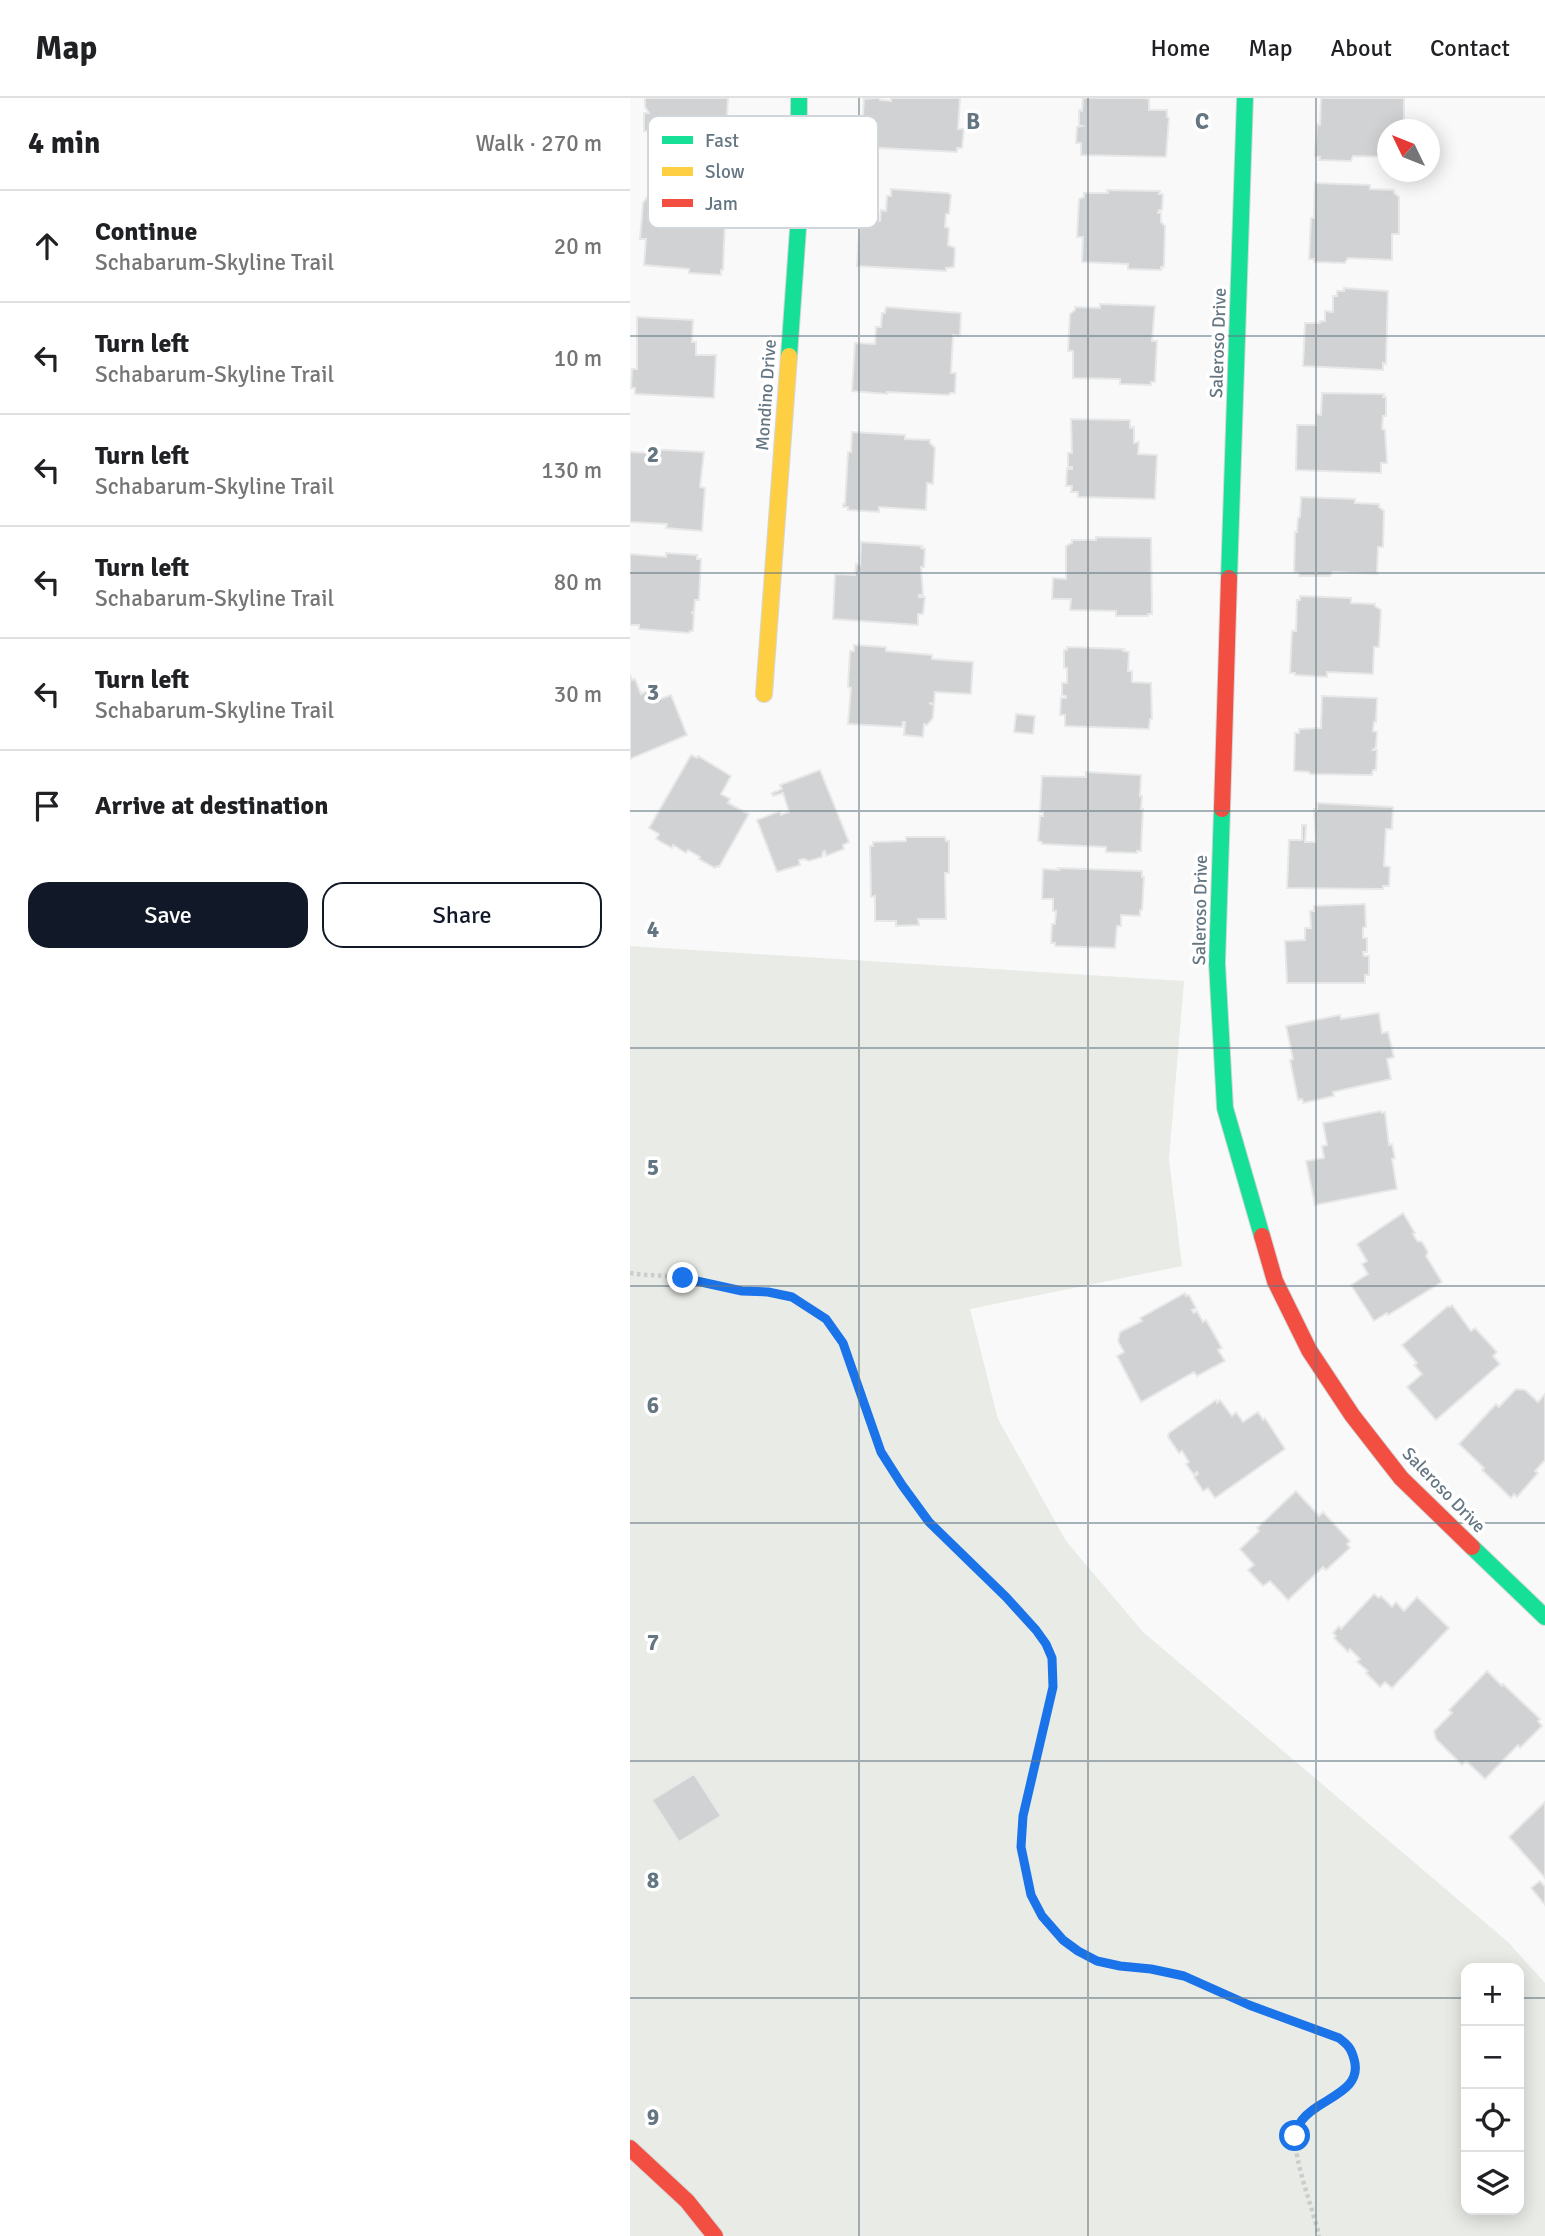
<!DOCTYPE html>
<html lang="en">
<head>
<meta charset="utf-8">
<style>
  :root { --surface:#fff; --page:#f2f2f2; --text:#202124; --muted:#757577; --line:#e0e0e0; --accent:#111827 }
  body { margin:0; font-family:Signika,sans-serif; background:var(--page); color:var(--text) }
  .controls { position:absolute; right:21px; bottom:21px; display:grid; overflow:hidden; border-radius:14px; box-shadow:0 4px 18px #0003 }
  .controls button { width:63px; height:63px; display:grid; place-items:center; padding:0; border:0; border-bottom:2px solid var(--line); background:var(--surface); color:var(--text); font:35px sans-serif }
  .compass { position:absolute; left:747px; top:21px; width:63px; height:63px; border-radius:50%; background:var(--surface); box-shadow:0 4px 18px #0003; rotate:313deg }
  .stop { position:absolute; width:21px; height:21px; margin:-16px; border:5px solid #1a73e8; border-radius:50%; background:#fff }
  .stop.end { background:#1a73e8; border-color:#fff; box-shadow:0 2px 7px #0008 }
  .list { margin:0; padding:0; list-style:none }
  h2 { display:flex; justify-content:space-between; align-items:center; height:91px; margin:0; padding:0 28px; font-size:30px }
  h2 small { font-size:23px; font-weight:400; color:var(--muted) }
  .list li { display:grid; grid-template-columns:46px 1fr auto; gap:21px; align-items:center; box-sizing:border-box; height:112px; padding:0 28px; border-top:2px solid var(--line) }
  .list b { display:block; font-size:26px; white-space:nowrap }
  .list p { margin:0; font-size:23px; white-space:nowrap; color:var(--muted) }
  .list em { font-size:23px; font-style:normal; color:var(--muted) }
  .actions { display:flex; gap:14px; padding:21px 28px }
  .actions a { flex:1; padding:16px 0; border:2px solid var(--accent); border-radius:21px; text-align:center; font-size:24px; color:var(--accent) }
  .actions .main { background:var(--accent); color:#fff }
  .icon { flex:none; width:38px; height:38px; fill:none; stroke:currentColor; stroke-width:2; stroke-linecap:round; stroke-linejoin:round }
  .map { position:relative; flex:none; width:915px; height:2138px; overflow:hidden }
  header { display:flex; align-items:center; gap:42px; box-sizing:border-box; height:98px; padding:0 35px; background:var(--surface); border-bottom:2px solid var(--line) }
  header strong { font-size:33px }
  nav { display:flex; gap:38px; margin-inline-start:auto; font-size:24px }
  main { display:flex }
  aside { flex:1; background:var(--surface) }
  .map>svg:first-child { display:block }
  .green { fill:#e8ebe6; fill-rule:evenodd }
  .building { fill:#d0d2d3; stroke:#e8e8e8; stroke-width:2 }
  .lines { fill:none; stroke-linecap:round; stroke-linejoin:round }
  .fast-casing { stroke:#d5d6d7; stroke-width:18 }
  .slow-casing { stroke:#d5d6d7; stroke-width:18 }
  .jam-casing { stroke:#d5d6d7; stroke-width:18 }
  .path { stroke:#cbcccd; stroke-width:4.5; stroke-dasharray:3.5 3.5; stroke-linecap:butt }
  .fast { stroke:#16e098; stroke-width:16 }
  .slow { stroke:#ffcf43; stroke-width:16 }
  .jam { stroke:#f24e42; stroke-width:16 }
  .route { stroke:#1a73e8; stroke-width:9 }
  .grid { fill:none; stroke:#657683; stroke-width:2; stroke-opacity:0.55 }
  .labels { text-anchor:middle; stroke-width:7; stroke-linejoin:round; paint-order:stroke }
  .street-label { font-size:18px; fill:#657683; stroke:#fff }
  .key { fill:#fff; stroke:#d1d6da; stroke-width:2 }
  .key-label { font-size:19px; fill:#657683 }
  .grid-label { font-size:23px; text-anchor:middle; font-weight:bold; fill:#657683; stroke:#fff; stroke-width:7; stroke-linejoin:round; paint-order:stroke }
</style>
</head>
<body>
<header>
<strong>Map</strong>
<nav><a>Home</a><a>Map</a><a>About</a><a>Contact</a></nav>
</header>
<main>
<aside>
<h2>4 min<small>Walk · 270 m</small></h2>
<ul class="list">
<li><svg class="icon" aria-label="ahead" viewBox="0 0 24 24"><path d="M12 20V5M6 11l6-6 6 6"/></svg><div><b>Continue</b><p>Schabarum-Skyline Trail</p></div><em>20 m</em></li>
<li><svg class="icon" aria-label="left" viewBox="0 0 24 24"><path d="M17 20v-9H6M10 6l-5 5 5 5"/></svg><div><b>Turn left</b><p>Schabarum-Skyline Trail</p></div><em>10 m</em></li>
<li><svg class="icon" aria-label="left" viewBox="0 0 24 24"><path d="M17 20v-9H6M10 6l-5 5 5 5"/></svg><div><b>Turn left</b><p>Schabarum-Skyline Trail</p></div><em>130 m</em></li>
<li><svg class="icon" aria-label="left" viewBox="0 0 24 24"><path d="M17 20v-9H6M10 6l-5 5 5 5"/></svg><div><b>Turn left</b><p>Schabarum-Skyline Trail</p></div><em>80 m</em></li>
<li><svg class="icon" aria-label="left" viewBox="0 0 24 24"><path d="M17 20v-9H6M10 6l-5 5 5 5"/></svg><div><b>Turn left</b><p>Schabarum-Skyline Trail</p></div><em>30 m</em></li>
<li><svg class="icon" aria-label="arrive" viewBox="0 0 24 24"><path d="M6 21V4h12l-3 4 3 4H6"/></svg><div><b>Arrive at destination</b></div></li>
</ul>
<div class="actions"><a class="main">Save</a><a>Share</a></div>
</aside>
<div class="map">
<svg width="915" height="2138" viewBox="0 0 915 2138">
  <rect width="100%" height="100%" fill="#f9f9f9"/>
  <path class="green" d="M0,848L554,883L539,1061L552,1168L340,1211L368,1321L436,1443L513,1534L878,1844L915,1885V2138H0ZM836,1870H889V2112H836Z"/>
  <path class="building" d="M15,0H98L96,40H82L81,43L18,41V33H14V15H19L15,9Z
    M246,0H250V2L261,3V0H330L328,31H334L332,50H327V54L231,49L234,1Z
    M453,0H514L519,1V12H537V19L539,20L536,59L451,57V45H446L447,29L452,28L449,27V12L452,13Z
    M691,0H774V32H758V59L723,58L721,63L689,62L690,59L685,58L687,26L690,27Z
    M685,85L740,87V91L764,92V95L769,99V136H762V162L718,160L715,165L684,164V161H679L681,120H684Z
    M261,91L318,95L321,97L319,116H316L315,129L319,130L318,147L325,150L324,169L316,170V173L227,168L230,122L250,123L251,112L256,113L257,98H261Z
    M477,92L530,93L529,96H533L532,112H529L528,115H531V124L535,128L534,169H531V172L498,171V166L452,164L453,139H447L449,101L454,99V95H478Z
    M43,96L96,100L93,172H91V177L59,175V171L14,167L16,141H10L13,105L18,98L43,100Z
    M714,190L758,193L756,266L753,265V272L673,268L675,225H690V223H695V213L703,214V198H707V193H714Z
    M470,206L525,208L522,243H527L525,284H521V287L490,286V281L443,280V253H438L440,216L445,212V209L470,210Z
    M256,209L331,215L330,238L323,237L321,275H326L325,295H320L319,297L257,294V296L222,293L225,245L245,246L246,229H251L252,215H255Z
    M7,219L63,222L62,244H66V257H86L84,300L5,296V290H1L2,271H7Z
    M692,295L754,296L753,299H756V318H753L752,331L755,332L757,365H751V375L666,372L667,327H686V316L691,317Z
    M441,321L500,322V330L504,329V345L509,344L508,356L527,357L525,401L448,399V394H441L442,388H436L437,371H442V369H438V355H442Z
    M222,334L275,337V341L300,342V345L305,350L303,386L297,385L296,412L249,409V414L218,412V409H213V406H215L218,354H221Z
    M19,351L74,354L70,389L75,390L72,433L36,430L37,426L0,424V354L19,355Z
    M671,399L725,401V405L749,406V409L754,413L753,449H748L747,476L703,474L700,478H669V475L664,474L665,434H667L668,420L670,419Z
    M466,439L521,440L522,516H518V518H486V513L440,512L441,501H422L423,480L436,481V448L442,445V442H466Z
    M231,444L292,448L291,450L295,451L294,469H291L293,497H289V499H295L293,516H288V527L203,521L205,476L225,477L226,466L230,467Z
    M36,455L67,457V461H71L69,502H65L64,515L61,514L64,516L63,533H60L59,535L9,531V527H0V456L36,459Z
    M670,498L721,500V505L745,506V508L751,512L749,549H744L743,576L697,574V579L665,577V575H660L662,533H666L667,502H670Z
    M224,547L256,549V553L302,557V561L343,564L341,596L305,594L304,606L299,605L304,607L303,620L297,627L294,626L293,639L274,637L275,624H273L272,629L218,626L221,590L218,589L220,553H224Z
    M437,549L494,551L493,553L499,554L498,573H502V584L521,585L522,621H520L519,631L435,628V617H430L431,600H436V598L432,597V585H437V570H434V552H437Z
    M0,577L2,582L5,581L11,596L17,593L22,604L41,597L57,637L0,661Z
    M692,598L747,600L746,624H744L743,633L747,634L746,649L743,652H747L746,672H743L742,677L680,676L679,674L664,673L665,635H669V631L691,630Z
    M386,616L405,618L403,636L384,634Z
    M61,657L67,660L68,658L101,678L91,696L100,701L98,705L119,716L89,769L87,768L85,770L69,761L70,759L58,752L56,755L43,747L42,750L26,741L29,736L19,730Z
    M190,672L219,744L213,747L214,751L196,758L195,753L193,754L192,759L179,763L174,761L169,762L170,767L147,774L127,722L150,713L151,717L159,714L153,695L143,698L142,695L152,691L150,687Z
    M456,674L511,677L510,698H512L511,711H513L511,753H507V755L476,754V749L412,746V744L408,743L410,718H413V714H410L412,678L456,679Z
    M687,705L763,709L762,731H756L754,768L760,769L759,788H753V791L657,790L659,742H672V727H676L675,744H686L684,711H687Z
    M276,739H315L316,743H319V775H315L316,821H288L289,827L266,828V823H245V798L241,799L240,748H243V744L276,743Z
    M428,770L512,773V779H514L512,812H510V818L491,817V828H487L485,850L425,848V845H421L422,826H425L426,813H423V801H412L413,771L429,772Z
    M735,806L736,829L733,830V840H737V854H733L734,858H739V877H735V885H657L655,843L675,842V830H681L680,813H684V808Z
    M749,915L752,935L758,934L764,959L757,961L761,981L703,994L704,998L673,1005L672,1001L668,1002L660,962L663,961L656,928L710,917L711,921Z
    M751,1013L752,1015L755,1014L759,1047L762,1046L765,1060L762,1061L767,1091L685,1107L676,1063L694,1060L692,1048L697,1047L693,1025Z
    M773,1115L785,1135L783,1136L787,1143L792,1144L798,1154L796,1158L812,1184L758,1217L757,1215L744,1223L721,1187L738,1176L732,1166L737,1163L727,1146Z
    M555,1195L556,1198L559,1197L566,1210L562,1212L564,1215L567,1213L573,1224L576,1222L592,1250L588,1252L595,1263L567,1278L564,1274L511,1304L487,1258L494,1254L488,1243L490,1234L512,1223L510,1220Z
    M822,1207L841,1233L845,1230L867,1254L863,1258L870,1266L806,1322L777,1289L792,1276L784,1267L787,1265L772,1247L818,1208L820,1209Z
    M886,1291L895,1292L908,1304L915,1296V1362L905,1373L908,1375L887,1399L884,1396L881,1400L852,1372L854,1370L829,1346L866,1306L869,1309Z
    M586,1302L587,1305L590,1302L602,1318L606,1314L613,1324L628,1314L633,1322L635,1320L655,1351L585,1400L578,1390L573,1393L564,1379L568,1376L567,1374L564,1377L556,1366L559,1364L552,1353L549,1355L538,1339L539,1335Z
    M666,1393L689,1418L693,1414L720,1443L717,1446L720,1450L696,1472L693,1469L658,1502L640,1483L633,1488L618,1472L624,1467L610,1451L629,1433L627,1430Z
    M744,1496L749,1500L751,1498L762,1509L766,1504L774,1513L787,1499L819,1530L762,1590L755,1584L750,1589L736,1575L738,1573L727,1564L730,1561L720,1551L718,1554L704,1540L706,1538L703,1535L709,1528L711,1531Z
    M857,1573L872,1588L873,1586L910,1621L908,1623L912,1628L890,1650L888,1647L855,1681L836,1663L832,1667L806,1641L804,1633L822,1615L819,1612Z
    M64,1676L91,1718L49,1744L22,1702Z
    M915,1704V1780L879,1739Z
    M910,1783L915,1789V1807L901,1790Z"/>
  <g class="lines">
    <g class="fast-casing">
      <path id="fast" d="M159,258L168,131L169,0
        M599,480L615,0
        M592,711L587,865L595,1010L632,1138
        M842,1449L915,1519"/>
    </g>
    <g class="slow-casing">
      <path id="slow" d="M134,596L159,258"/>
    </g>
    <g class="jam-casing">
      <path id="jam" d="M592,711L599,480
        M632,1138L645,1183L679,1252L722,1317L771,1380L842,1449
        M0,2050L57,2103L85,2138"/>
    </g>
    <path class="path" d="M0,1175C18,1178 37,1177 55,1180C75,1183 94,1190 114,1193C148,1197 165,1197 193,1219C222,1241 236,1317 250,1352C255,1364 265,1377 272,1388C281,1401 291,1416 302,1427C328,1454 417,1530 422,1562C426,1585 418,1606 413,1628C399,1687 374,1760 411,1816C424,1836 445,1854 467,1863C495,1873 527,1870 556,1879C577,1887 597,1897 617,1906C647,1919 678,1929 709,1940C718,1947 721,1950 724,1961C735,2000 672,2001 666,2037C662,2059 684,2113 689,2138"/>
    <use href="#fast" class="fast"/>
    <use href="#slow" class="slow"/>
    <use href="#jam" class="jam"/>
  </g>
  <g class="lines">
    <path class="route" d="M53,1180L112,1193L138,1194L162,1199L196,1221L213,1245L251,1354L272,1387L299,1424L376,1499L406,1532L416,1546L422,1560L423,1589L393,1718L391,1749L401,1797L412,1818L433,1842L448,1853L467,1863L490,1868L521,1871L554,1878L619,1907L709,1940C718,1947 721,1950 724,1961C734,1995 688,2000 672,2022C669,2026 667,2033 665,2038"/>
  </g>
  <path class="grid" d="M229,0V2138M458,0V2138M686,0V2138M0,238H915M0,475H915M0,713H915M0,950H915M0,1188H915M0,1425H915M0,1663H915M0,1900H836M889,1900H915"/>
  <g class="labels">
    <g class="street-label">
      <text transform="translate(588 245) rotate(-88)" y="6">Saleroso Drive</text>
      <text transform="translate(136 297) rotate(-86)" y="6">Mondino Drive</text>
      <text transform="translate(570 812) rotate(-89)" y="6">Saleroso Drive</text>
      <text transform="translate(814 1392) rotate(46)" y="6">Saleroso Drive</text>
    </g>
  </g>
  <rect x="18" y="18" width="230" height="112" rx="10" class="key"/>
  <rect x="32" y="38" width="31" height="8" fill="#16e098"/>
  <rect x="32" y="69" width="31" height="9" fill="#ffcf43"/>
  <rect x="32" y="101" width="31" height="8" fill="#f24e42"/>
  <g class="key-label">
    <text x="75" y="49">Fast</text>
    <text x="75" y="80">Slow</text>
    <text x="75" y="112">Jam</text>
  </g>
  <g class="grid-label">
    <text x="343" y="31">B</text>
    <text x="572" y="31">C</text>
    <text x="23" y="364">2</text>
    <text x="23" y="602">3</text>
    <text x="23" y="839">4</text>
    <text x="23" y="1077">5</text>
    <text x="23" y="1315">6</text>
    <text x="23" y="1552">7</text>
    <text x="23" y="1790">8</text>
    <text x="23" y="2027">9</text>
  </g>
</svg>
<div class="controls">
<button>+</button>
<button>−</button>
<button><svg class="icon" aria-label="locate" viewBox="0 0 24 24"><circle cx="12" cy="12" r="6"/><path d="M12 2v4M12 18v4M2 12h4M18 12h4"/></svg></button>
<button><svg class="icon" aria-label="layers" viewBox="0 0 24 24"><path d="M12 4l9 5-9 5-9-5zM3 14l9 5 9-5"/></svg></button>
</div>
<svg class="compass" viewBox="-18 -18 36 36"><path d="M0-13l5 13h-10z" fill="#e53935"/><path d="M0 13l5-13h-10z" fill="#757577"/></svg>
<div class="stop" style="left:665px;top:2038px"></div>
<div class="stop end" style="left:53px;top:1180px"></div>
</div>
</main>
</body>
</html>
